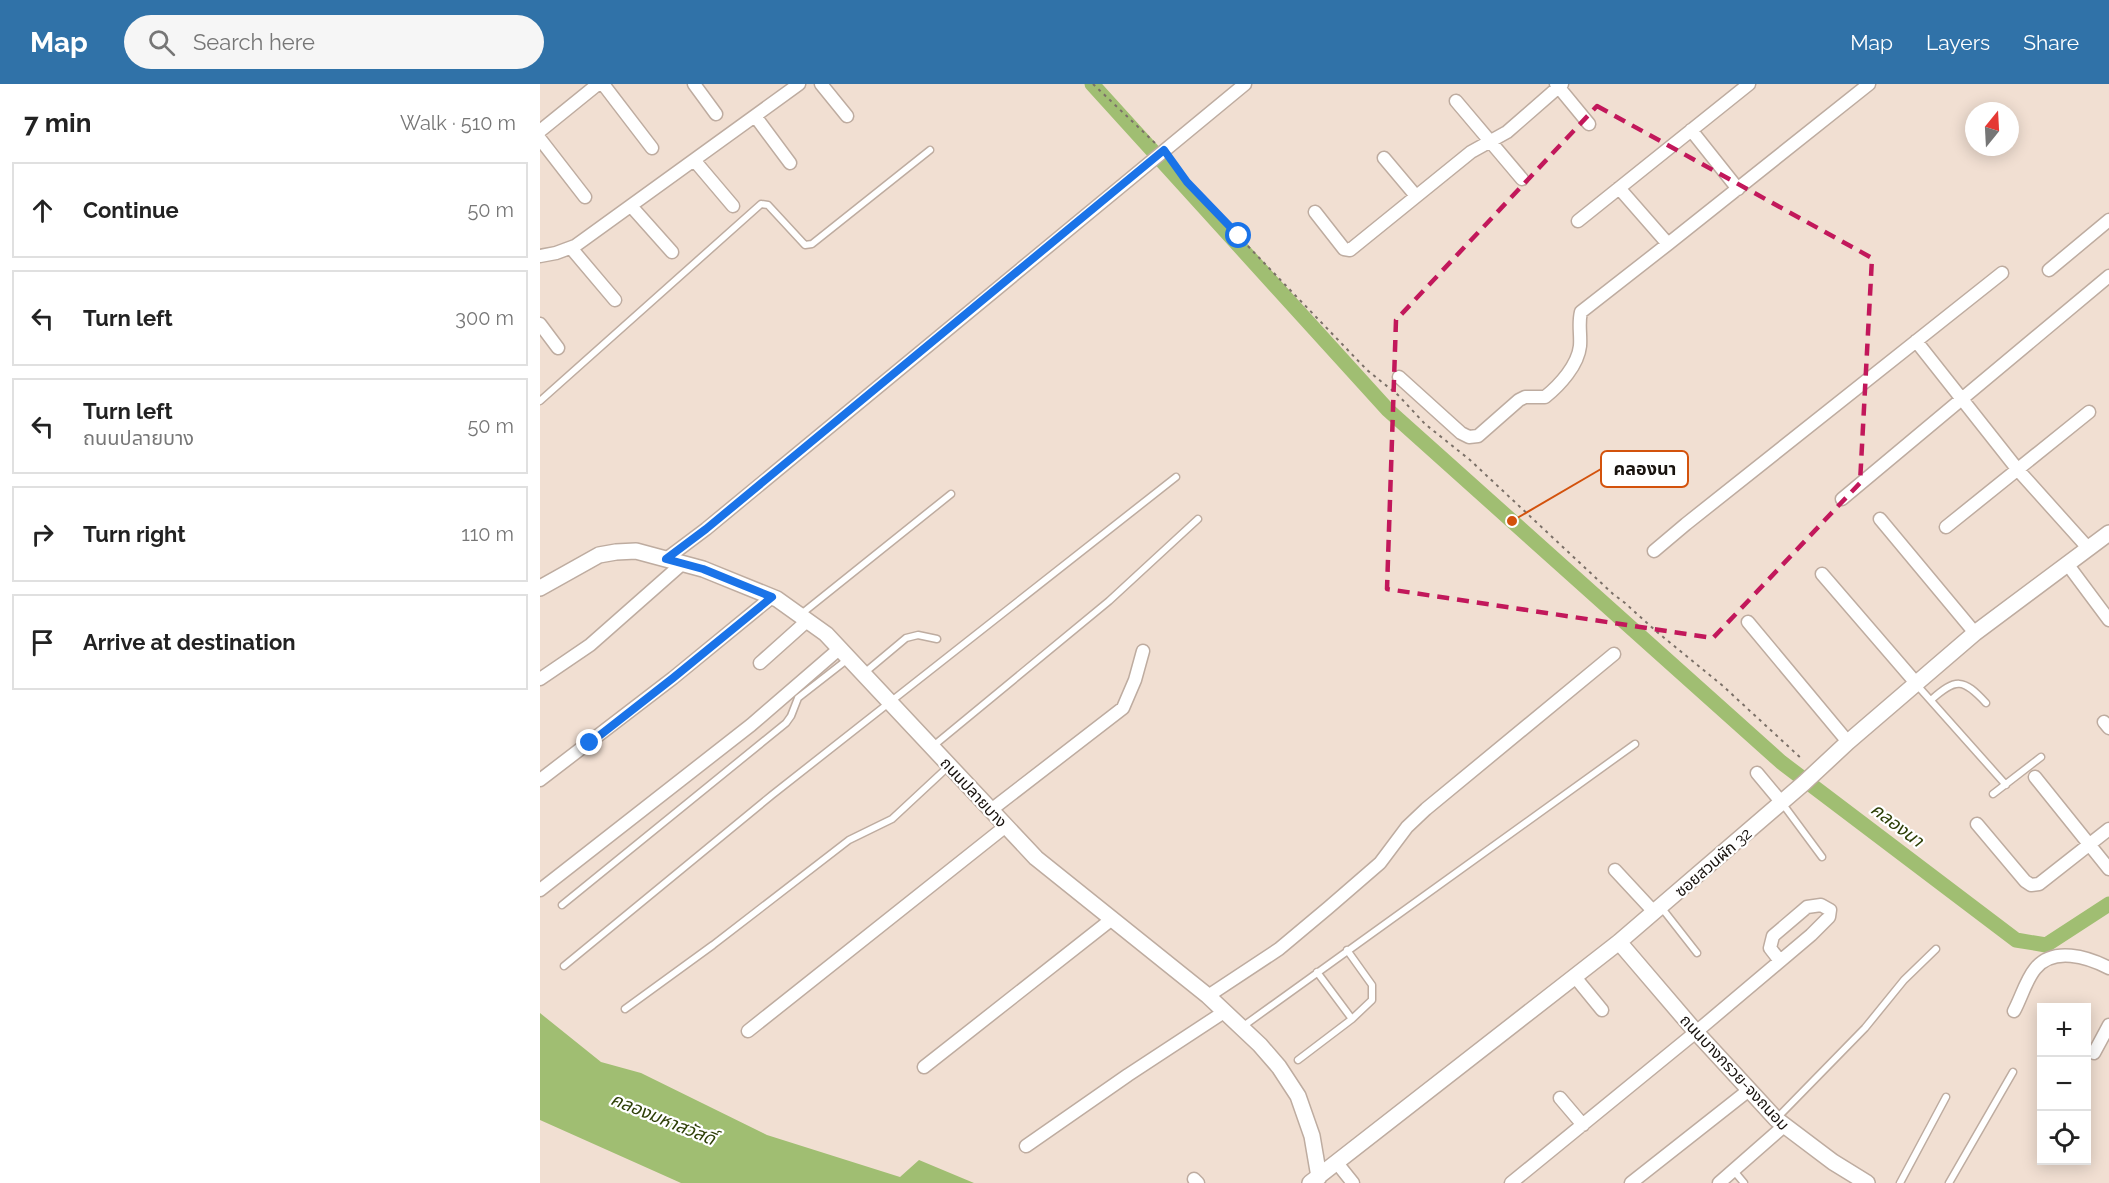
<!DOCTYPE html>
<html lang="en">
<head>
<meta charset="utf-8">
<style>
  :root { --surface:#fff; --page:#f6f6f6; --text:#222; --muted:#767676; --line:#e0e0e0; --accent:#3072a8 }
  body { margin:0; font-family:Raleway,"Noto Sans Thai",sans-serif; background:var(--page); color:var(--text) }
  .controls { position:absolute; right:18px; bottom:18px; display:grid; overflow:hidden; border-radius:0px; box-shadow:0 3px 15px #0003 }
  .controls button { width:54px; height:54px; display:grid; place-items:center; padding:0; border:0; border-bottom:2px solid var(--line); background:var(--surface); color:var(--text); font:30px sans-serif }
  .compass { position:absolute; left:1425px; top:18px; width:54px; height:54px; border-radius:50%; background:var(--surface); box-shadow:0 3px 15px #0003; rotate:18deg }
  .stop { position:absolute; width:18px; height:18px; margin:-14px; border:4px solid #1a73e8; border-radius:50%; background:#fff }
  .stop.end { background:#1a73e8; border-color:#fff; box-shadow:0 2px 6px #0008 }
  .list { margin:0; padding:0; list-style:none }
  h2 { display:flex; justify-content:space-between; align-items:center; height:78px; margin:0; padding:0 24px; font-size:26px }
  h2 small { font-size:20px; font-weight:400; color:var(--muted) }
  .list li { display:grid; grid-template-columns:39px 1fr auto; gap:18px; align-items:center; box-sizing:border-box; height:96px; margin:0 12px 12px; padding:0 12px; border:2px solid var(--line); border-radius:0px }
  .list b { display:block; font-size:22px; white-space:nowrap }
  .list p { margin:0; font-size:20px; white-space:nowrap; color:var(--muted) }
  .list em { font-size:20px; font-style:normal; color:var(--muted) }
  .icon { flex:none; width:33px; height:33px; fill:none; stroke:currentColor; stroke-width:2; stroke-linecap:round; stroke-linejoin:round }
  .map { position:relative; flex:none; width:1569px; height:1099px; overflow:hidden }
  header { display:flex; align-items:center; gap:36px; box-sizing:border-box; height:84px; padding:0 30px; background:var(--accent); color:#fff }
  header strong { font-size:28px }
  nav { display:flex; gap:33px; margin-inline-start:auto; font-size:21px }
  .search { width:420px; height:54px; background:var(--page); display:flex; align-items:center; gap:15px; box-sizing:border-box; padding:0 21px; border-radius:33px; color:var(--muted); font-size:22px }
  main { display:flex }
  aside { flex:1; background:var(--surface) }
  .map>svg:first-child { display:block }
  .water { fill:#a0be72 }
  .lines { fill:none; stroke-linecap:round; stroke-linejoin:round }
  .canal { stroke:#a0be72; stroke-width:15 }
  .service-casing { stroke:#beaca0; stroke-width:9 }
  .minor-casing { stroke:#beaca0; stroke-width:15 }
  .tertiary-casing { stroke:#beaca0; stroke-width:18 }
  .path { stroke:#7b7068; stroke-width:2; stroke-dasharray:3 4.5; stroke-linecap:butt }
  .service { stroke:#fff; stroke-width:6 }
  .minor { stroke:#fff; stroke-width:12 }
  .tertiary { stroke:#fff; stroke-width:15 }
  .route { stroke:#1a73e8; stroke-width:8 }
  .marked { fill:none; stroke:#c2185b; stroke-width:4.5; stroke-dasharray:12 8; stroke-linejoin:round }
  .labels { text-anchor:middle; stroke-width:4.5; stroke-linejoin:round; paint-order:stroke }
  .street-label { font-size:16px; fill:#18120e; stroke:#fff }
  .water-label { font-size:18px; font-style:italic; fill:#2d3f06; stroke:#fff }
  .leader { fill:none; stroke:#d3520c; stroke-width:2 }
  .callout-dot { fill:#d3520c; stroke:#fff; stroke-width:2 }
  .callout { fill:#fff; stroke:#d3520c; stroke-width:2 }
  .callout-label { font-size:18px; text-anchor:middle; font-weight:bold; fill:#18120e }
</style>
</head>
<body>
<header>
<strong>Map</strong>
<div class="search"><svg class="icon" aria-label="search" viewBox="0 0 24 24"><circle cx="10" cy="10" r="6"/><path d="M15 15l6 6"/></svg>Search here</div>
<nav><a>Map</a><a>Layers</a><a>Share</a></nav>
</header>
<main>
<aside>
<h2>7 min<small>Walk · 510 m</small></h2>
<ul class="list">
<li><svg class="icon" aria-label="ahead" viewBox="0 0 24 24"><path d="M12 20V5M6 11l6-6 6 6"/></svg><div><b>Continue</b></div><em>50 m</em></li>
<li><svg class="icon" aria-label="left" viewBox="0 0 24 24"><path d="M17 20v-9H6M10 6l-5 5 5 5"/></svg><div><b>Turn left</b></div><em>300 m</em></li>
<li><svg class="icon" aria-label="left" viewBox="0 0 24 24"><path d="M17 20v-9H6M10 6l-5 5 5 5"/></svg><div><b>Turn left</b><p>ถนนปลายบาง</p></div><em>50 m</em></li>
<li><svg class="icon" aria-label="right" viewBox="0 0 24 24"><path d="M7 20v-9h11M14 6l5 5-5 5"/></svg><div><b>Turn right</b></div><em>110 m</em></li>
<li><svg class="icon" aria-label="arrive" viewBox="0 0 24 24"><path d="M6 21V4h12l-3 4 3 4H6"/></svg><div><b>Arrive at destination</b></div></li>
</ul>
</aside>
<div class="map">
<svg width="1569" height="1099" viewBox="0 0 1569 1099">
  <rect width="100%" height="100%" fill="#f1dfd2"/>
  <path class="water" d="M0,929L61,978L101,989L227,1051L360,1093L379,1076L434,1099H141L0,1036Z"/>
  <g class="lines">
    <path class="canal" d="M552,0L848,326L1241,678L1476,856L1506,861L1569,820"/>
    <g class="service-casing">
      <path id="service" d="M0,317L221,120L228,121L265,161L272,160L390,66
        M260,531L411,410
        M323,590L366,554L378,551L397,555
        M1376,600L1466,701
        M1391,616C1416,594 1423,594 1446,619
        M392,663L569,517L658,435
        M1453,710L1501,673
        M1242,719L1282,773
        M22,821L246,639L251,632L258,614L308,575
        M1121,823L1157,869
        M24,882L232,711L636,393
        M777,888L812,935
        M85,925L173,861L309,756L352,735L409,682
        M702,943L1095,660
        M758,976L812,935L832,916V901L807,866
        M1236,1035L1325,944L1364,896L1396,865
        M1194,1087L1204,1099
        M1360,1099L1406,1013
        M1409,1099L1473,988"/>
    </g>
    <g class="minor-casing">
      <path id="minor" d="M63,0L112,64
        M154,0L176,30
        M281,0L307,32
        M1016,0L1049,40
        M916,17L982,95
        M215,32L250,79
        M1151,46L1198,105
        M0,47L58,0
        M0,55L45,113
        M844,74L876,112
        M154,76L193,122
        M1079,104L1128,160
        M91,122L132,168
        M775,128L804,165L810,166L931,68L967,48L1022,0
        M1038,137L1209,0
        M31,164L75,216
        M0,172L16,169L35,162L259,0
        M1509,186L1569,136
        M0,240L18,264
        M1376,257L1478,386L1549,465
        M859,293L921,349L929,353L938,352L979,316L985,313H1005C1020,301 1038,281 1040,262C1041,250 1038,240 1041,228L1128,160L1329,0
        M1302,415L1569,192
        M1340,435L1435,549
        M1406,443L1549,328
        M1114,467L1146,440L1462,189
        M126,475L166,445L705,0
        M1528,481L1569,536
        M1282,490L1376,599
        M1208,538L1308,658
        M220,579L267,537
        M0,595L50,561L143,479
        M1564,638L1569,644
        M1217,689L1242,719
        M1495,693L1569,785
        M0,696L133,594L232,513
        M451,726L583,624L595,596L603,567
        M1437,740L1485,797L1491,801L1499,800L1569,745
        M1075,786L1114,828
        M0,806L211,641L299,565
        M1035,893L1062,926
        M668,912L739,865L788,824L840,779L867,743L886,725L1074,570
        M1474,927C1481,914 1486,896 1495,885C1513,862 1548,873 1569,884
        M208,947L466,742
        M1554,969L1569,941
        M384,983L572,835
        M1020,1014L1043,1041
        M486,1062L588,991L684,928
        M797,1079L813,1099
        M654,1095L658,1099
        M971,1099L1156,948L1271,851L1289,833L1290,826L1281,821L1267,823L1233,852L1230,864L1240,877
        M1091,1099L1209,1006
        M1179,1099L1244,1042"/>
    </g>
    <g class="tertiary-casing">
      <path id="tertiary" d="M0,504L59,471L76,468L96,467L163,485L237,515L286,550L496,774L668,912L720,961L739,983L758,1012L772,1052L779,1093
        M1079,858L1156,948L1236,1035L1293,1078L1327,1099
        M770,1099L1079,858L1264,699L1308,658L1435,549L1569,449"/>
    </g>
    <path class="path" d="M553,0L615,59
      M632,79L680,133L827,286L858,311L885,340L930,376L1073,510L1085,519L1117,548L1183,602L1263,676"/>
    <use href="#service" class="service"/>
    <use href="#minor" class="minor"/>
    <use href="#tertiary" class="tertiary"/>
  </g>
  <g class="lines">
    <path class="route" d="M50,659L133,594L232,513L163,485L126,475L166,445L624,66L647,98L699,152"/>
  </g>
  <path class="marked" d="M1057,22L1332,174L1320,399L1173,554L847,505L856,236Z"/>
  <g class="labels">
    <g class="street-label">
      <text transform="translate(434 708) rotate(47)" y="6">ถนนปลายบาง</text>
      <text transform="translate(1173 778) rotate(-41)" y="6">ซอยสวนผัก 32</text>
      <text transform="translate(1195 988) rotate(47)" y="6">ถนนบางกรวย-จงถนอม</text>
    </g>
    <g class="water-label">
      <text transform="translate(1357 741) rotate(37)" y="6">คลองนา</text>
      <text transform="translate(123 1035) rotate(22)" y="6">คลองมหาสวัสดิ์</text>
    </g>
  </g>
  <path class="leader" d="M972 437L1061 385"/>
  <circle class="callout-dot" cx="972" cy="437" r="6"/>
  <rect class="callout" x="1061" y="367" width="87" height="36" rx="6"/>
  <g class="callout-label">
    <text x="1105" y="391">คลองนา</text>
  </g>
</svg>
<div class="controls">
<button>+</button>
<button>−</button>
<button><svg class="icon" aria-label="locate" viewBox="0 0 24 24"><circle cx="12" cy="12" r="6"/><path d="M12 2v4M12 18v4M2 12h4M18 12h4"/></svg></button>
</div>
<svg class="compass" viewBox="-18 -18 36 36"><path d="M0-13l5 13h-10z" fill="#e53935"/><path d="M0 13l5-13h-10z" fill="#767676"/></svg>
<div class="stop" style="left:699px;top:152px"></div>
<div class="stop end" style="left:50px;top:659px"></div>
</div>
</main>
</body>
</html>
